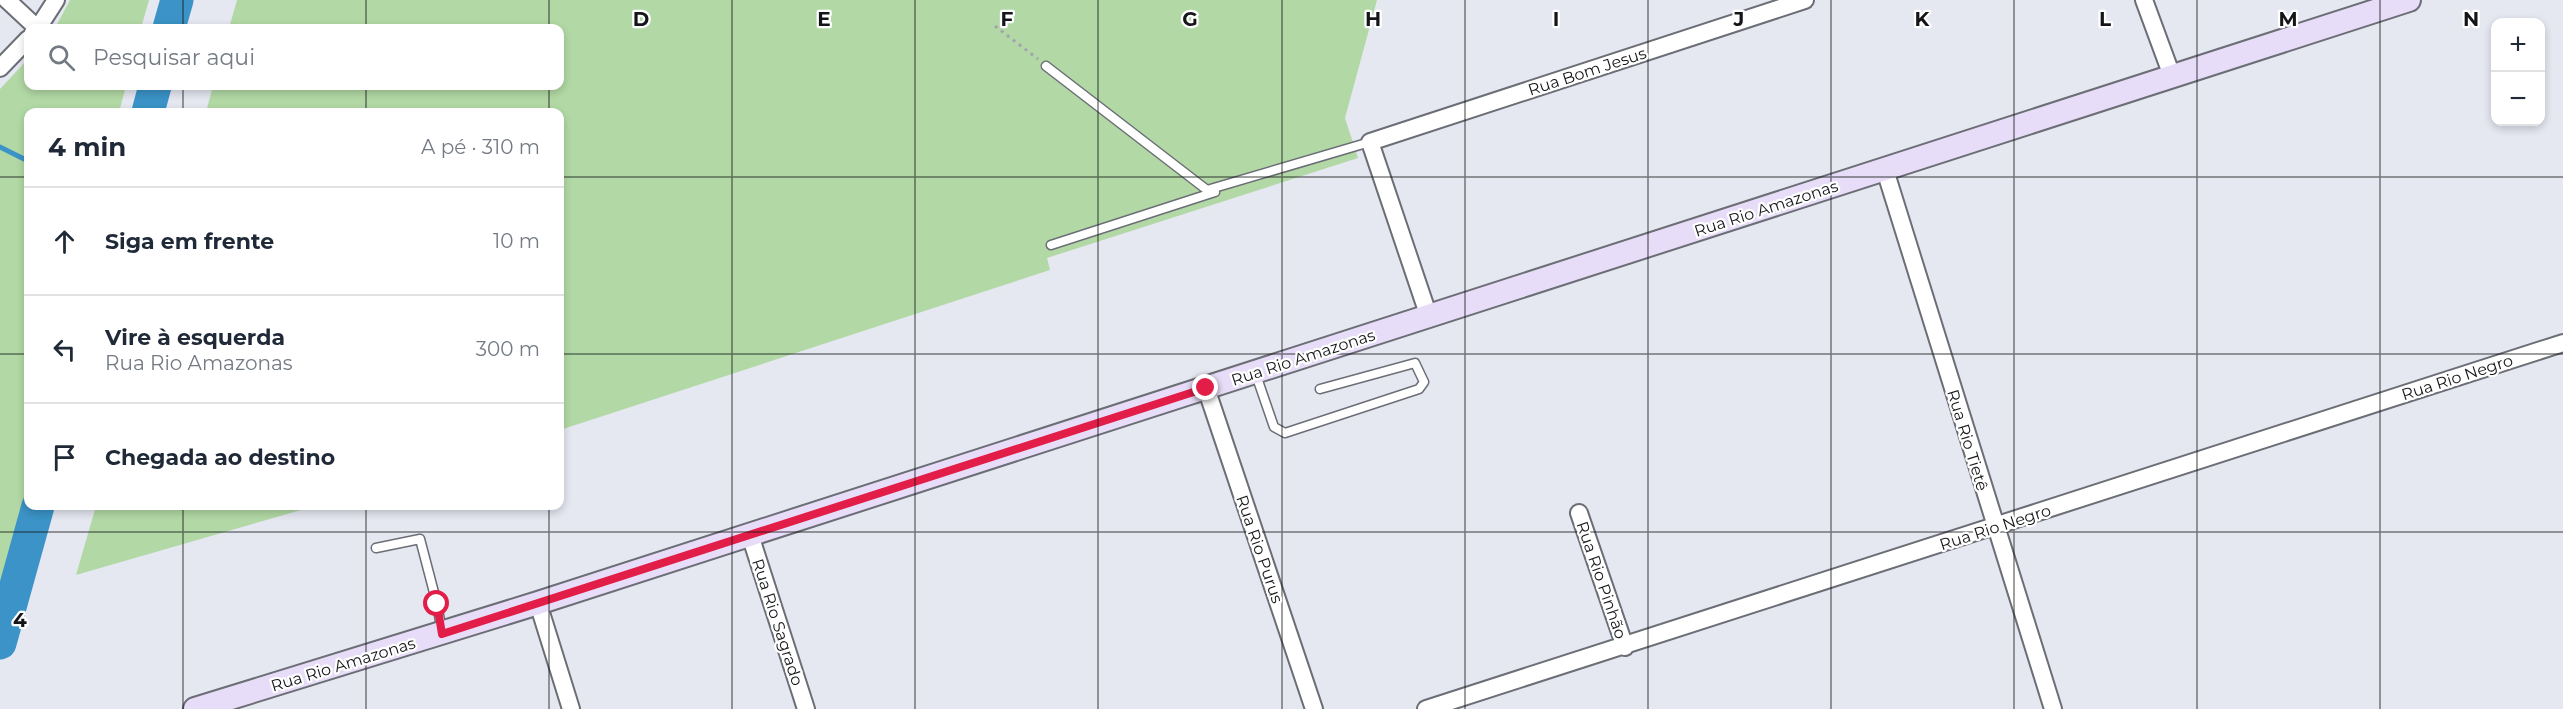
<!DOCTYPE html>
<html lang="pt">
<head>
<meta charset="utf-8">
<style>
  :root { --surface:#fff; --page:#f2f2f3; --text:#1f2937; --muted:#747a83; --line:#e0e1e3 }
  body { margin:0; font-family:Montserrat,sans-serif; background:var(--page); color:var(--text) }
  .controls { position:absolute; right:18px; top:18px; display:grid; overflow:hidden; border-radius:12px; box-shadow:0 3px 9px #0003 }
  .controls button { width:54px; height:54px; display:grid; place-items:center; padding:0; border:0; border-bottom:2px solid var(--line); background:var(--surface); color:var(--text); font:30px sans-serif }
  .stop { position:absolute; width:18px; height:18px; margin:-14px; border:4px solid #e11d48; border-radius:50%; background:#fff }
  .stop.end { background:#e11d48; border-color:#fff; box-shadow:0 2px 6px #0008 }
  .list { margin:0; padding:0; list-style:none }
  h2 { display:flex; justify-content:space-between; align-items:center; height:78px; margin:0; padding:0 24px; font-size:26px }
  h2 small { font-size:20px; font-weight:400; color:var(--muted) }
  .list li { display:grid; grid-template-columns:39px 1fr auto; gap:18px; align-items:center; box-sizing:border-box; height:108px; padding:0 24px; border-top:2px solid var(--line) }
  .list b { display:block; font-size:22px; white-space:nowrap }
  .list p { margin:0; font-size:20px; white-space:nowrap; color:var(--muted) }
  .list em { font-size:20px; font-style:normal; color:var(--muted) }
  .icon { flex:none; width:33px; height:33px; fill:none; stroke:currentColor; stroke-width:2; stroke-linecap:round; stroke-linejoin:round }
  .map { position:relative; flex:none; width:2563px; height:709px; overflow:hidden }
  .search { position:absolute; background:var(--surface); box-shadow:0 3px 9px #0003; left:24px; top:24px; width:540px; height:66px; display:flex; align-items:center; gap:15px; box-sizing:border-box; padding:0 21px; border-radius:12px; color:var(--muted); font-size:22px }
  .panel { position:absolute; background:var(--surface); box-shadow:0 3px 9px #0003; left:24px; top:108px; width:540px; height:402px; border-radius:12px }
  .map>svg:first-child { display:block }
  .green { fill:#b2d9a5 }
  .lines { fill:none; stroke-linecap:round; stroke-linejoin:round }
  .stream { stroke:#3b93c7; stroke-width:5 }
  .river { stroke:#3b93c7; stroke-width:33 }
  .service-casing { stroke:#6c6e76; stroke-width:11 }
  .minor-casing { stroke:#6c6e76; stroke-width:20 }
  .secondary-casing { stroke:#6c6e76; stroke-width:26 }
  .path { stroke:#a2a4ab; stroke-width:3; stroke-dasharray:3 4.5; stroke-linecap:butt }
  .service { stroke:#fff; stroke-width:8 }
  .minor { stroke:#fff; stroke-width:16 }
  .secondary { stroke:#e8ddf8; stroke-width:22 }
  .route { stroke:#e11d48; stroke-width:8 }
  .grid { fill:none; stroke:#141518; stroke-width:1.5; stroke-opacity:0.55 }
  .labels { text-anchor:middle; stroke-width:4.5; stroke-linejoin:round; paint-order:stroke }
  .street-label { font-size:16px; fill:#141518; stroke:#fff }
  .grid-label { font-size:20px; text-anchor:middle; font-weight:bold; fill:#141518; stroke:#fff; stroke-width:4.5; stroke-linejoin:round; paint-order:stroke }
</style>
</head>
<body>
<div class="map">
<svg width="2563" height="709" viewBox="0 0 2563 709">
  <rect width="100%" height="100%" fill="#e5e7f1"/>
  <path class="green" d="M70,0H149L141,28H55Z
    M237,0H1377L1345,118L1358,158L1047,258L1050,270L560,430V112H206L213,86H560V28H229Z
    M28,59V86H126L119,112H28V484L0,601V89Z
    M96,506H315L76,575Z"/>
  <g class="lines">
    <path class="stream" d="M0,147L28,161"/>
    <path class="river" d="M169,28L177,0
      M148,112L155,86
      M0,643L38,506"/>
    <g class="service-casing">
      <path id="service" d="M1046,66L1207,190L1370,142
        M1051,245L1215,192
        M1255,372L1274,427L1285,433L1419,389L1424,382L1415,363L1320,389
        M376,548L420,539L437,604L442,632"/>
    </g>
    <g class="minor-casing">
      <path id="minor" d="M7,0L37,28
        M2144,0L2172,76
        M38,28L56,0
        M0,68L28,39
        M1885,170L2053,709
        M1429,317L1370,142L1805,0
        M1206,388L1314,709
        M1579,513L1625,647
        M750,535L806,709
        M538,603L571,709
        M1426,709L2563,343"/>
    </g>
    <g class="secondary-casing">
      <path id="secondary" d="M195,709L538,603L2409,0"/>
    </g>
    <path class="path" d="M995,26L1038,59"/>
    <use href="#service" class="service"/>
    <use href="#minor" class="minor"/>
    <use href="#secondary" class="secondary"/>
  </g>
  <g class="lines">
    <path class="route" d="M437,604L442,634L1206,388"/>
  </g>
  <path class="grid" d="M183,0V28M366,0V28M549,0V28M732,0V709M915,0V709M1098,0V709M1282,0V709M1465,0V709M1648,0V709M1831,0V709M2014,0V709M2197,0V709M2380,0V709M183,86V112M366,86V112M549,86V112M0,177H28M560,177H2563M0,354H28M560,354H2563M183,506V709M366,506V709M549,506V709M0,532H2563"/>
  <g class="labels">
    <g class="street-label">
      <text transform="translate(1587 71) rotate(-18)" y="6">Rua Bom Jesus</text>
      <text transform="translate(1766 208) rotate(-18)" y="6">Rua Rio Amazonas</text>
      <text transform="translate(1303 357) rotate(-18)" y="6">Rua Rio Amazonas</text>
      <text transform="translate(2457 377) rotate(-18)" y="6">Rua Rio Negro</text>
      <text transform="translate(1968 440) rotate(73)" y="6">Rua Rio Tietê</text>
      <text transform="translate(1995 527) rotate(-18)" y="6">Rua Rio Negro</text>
      <text transform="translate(1260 549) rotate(71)" y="6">Rua Rio Purus</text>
      <text transform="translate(1602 580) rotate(71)" y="6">Rua Rio Pinhão</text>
      <text transform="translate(778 622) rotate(72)" y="6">Rua Rio Sagrado</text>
      <text transform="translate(343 664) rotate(-17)" y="6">Rua Rio Amazonas</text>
    </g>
  </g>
  <g class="grid-label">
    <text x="641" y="26">D</text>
    <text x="824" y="26">E</text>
    <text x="1007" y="26">F</text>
    <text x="1190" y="26">G</text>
    <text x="1373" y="26">H</text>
    <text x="1556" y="26">I</text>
    <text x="1739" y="26">J</text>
    <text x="1922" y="26">K</text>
    <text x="2105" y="26">L</text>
    <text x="2288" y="26">M</text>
    <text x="2471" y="26">N</text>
    <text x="20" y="627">4</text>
  </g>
</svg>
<div class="controls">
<button>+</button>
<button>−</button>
</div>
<div class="stop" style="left:437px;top:604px"></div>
<div class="stop end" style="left:1206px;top:388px"></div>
<div class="search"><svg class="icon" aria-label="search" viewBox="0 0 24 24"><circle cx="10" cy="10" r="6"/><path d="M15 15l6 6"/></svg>Pesquisar aqui</div>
<section class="panel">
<h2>4 min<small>A pé · 310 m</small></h2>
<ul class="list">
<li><svg class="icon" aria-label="ahead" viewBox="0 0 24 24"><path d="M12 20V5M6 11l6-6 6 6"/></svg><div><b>Siga em frente</b></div><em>10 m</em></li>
<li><svg class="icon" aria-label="left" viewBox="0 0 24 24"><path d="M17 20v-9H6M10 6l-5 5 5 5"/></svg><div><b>Vire à esquerda</b><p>Rua Rio Amazonas</p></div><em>300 m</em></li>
<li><svg class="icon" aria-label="arrive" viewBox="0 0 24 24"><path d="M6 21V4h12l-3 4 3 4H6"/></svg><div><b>Chegada ao destino</b></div></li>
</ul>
</section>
</div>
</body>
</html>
